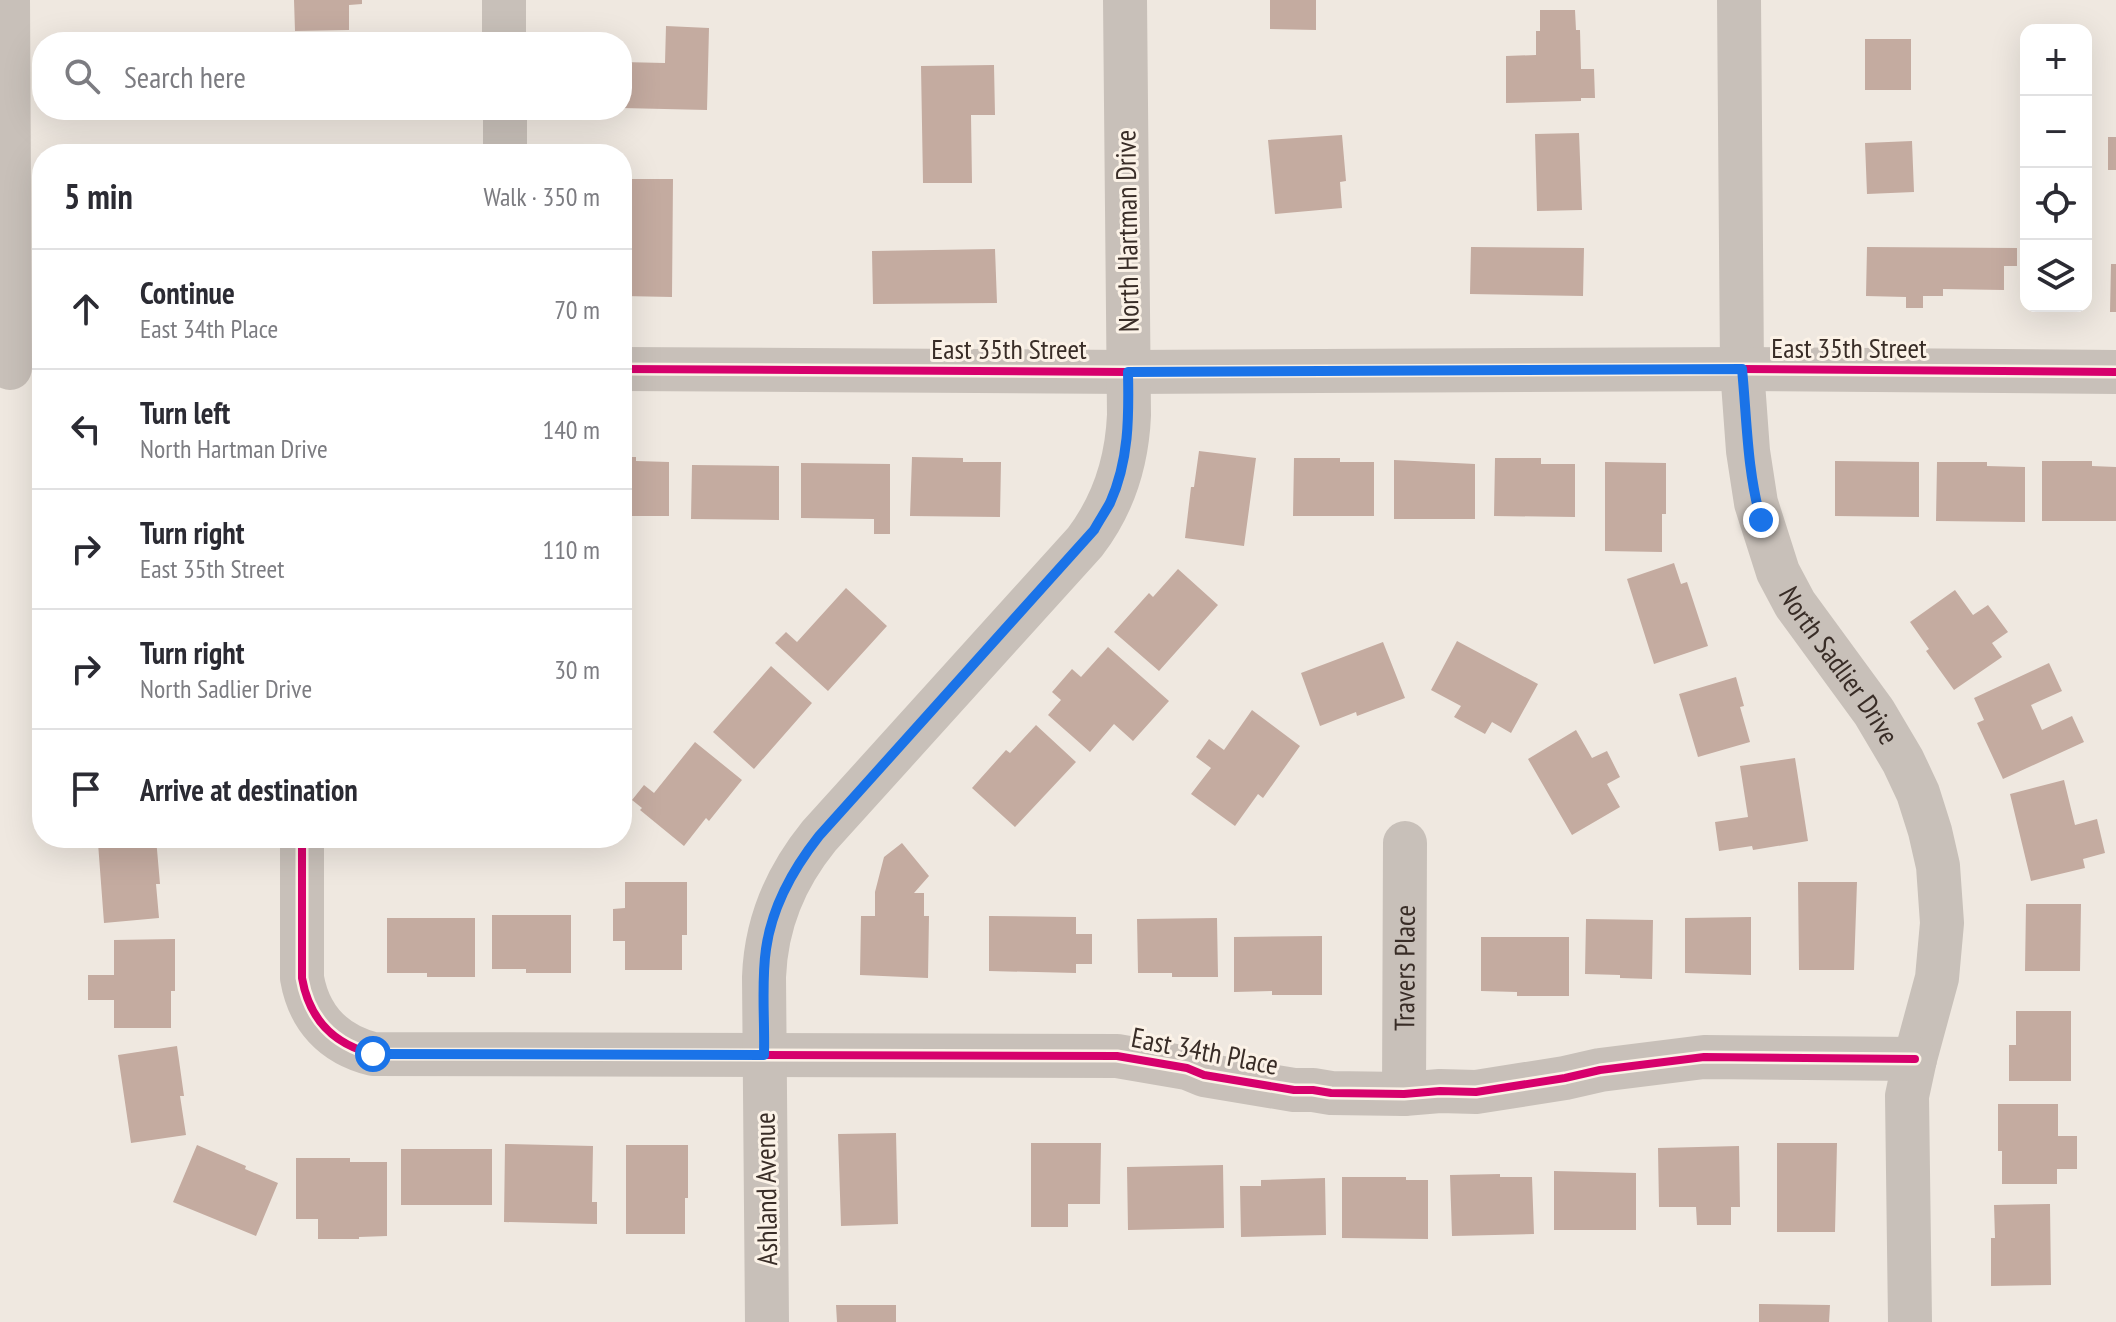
<!DOCTYPE html>
<html lang="en">
<head>
<meta charset="utf-8">
<style>
  :root { --surface:#fff; --page:#f2f2f3; --text:#2b2b33; --muted:#7c7c81; --line:#e1e1e2 }
  body { margin:0; font-family:"PT Sans Narrow",sans-serif; background:var(--page); color:var(--text) }
  .controls { position:absolute; right:24px; top:24px; display:grid; overflow:hidden; border-radius:16px; box-shadow:0 8px 32px #0002 }
  .controls button { width:72px; height:72px; display:grid; place-items:center; padding:0; border:0; border-bottom:2px solid var(--line); background:var(--surface); color:var(--text); font:40px sans-serif }
  .stop { position:absolute; width:24px; height:24px; margin:-18px; border:6px solid #1a73e8; border-radius:50%; background:#fff }
  .stop.end { background:#1a73e8; border-color:#fff; box-shadow:0 2px 8px #0008 }
  .list { margin:0; padding:0; list-style:none }
  h2 { display:flex; justify-content:space-between; align-items:center; height:104px; margin:0; padding:0 32px; font-size:34px }
  h2 small { font-size:26px; font-weight:400; color:var(--muted) }
  .list li { display:grid; grid-template-columns:52px 1fr auto; gap:24px; align-items:center; box-sizing:border-box; height:120px; padding:0 32px; border-top:2px solid var(--line) }
  .list b { display:block; font-size:30px; white-space:nowrap }
  .list p { margin:0; font-size:26px; white-space:nowrap; color:var(--muted) }
  .list em { font-size:26px; font-style:normal; color:var(--muted) }
  .icon { flex:none; width:44px; height:44px; fill:none; stroke:currentColor; stroke-width:2; stroke-linecap:round; stroke-linejoin:round }
  .map { position:relative; flex:none; width:2116px; height:1322px; overflow:hidden }
  .search { position:absolute; background:var(--surface); box-shadow:0 8px 32px #0002; left:32px; top:32px; width:600px; height:88px; display:flex; align-items:center; gap:20px; box-sizing:border-box; padding:0 28px; border-radius:32px; color:var(--muted); font-size:30px }
  .panel { position:absolute; background:var(--surface); box-shadow:0 8px 32px #0002; left:32px; top:144px; width:600px; height:704px; border-radius:32px }
  .map>svg:first-child { display:block }
  .building { fill:#c4aba0 }
  .lines { fill:none; stroke-linecap:round; stroke-linejoin:round }
  .minor { stroke:#c8c0b9; stroke-width:44 }
  .cycleway-casing { stroke:#fbf2e7; stroke-width:13 }
  .cycleway { stroke:#d6006c; stroke-width:8 }
  .route { stroke:#1a73e8; stroke-width:10 }
  .labels { text-anchor:middle; stroke-width:6; stroke-linejoin:round; paint-order:stroke }
  .street-label { font-size:28px; fill:#392d27; stroke:#fbf2e7 }
</style>
</head>
<body>
<div class="map">
<svg width="2116" height="1322" viewBox="0 0 2116 1322">
  <rect width="100%" height="100%" fill="#efe8e0"/>
  <path class="building" d="M294,0H362V4L349,5V30L295,31Z
    M1270,0H1316V30L1270,29Z
    M1540,10H1575L1576,30H1580L1581,69H1594L1595,98H1581V101L1506,103V56L1536,55V31H1540Z
    M666,26L709,28L707,110L622,108V62L665,63Z
    M1865,39H1911V90H1865Z
    M994,65L995,115H971L972,183H923L921,66Z
    M1579,133L1582,210L1537,211L1535,134Z
    M1342,135L1346,181L1340,182L1342,208L1275,214L1268,140Z
    M2108,137H2116V170H2108Z
    M1912,141L1914,192L1867,194L1865,143Z
    M624,179H673L672,297L623,296Z
    M1471,247L1584,248L1583,296L1470,294Z
    M1867,247L2017,248V266H2004V290L1943,289V296H1923V308H1906V297L1866,296Z
    M995,249L997,303L873,304L872,251Z
    M2111,264H2116V312H2110Z
    M1199,451L1256,458L1244,546L1185,538L1191,487H1194Z
    M622,457H636V461L669,462V516H622Z
    M912,457L963,458V462H1001L1000,517L910,516Z
    M1294,458H1340V462H1374V516H1293Z
    M1495,458H1541V464H1575V517L1494,516Z
    M1394,460L1475,464V519H1394Z
    M1835,461L1919,462V517L1835,516Z
    M2042,461H2092V466L2116,467V521H2042Z
    M1605,462L1666,463V514H1662V552L1605,551Z
    M1937,462H1987V466L2025,467V522L1936,521Z
    M801,463L890,464V534H874V519L801,518Z
    M692,465L779,466V520L691,519Z
    M1674,563L1681,584L1687,582L1708,646L1654,664L1627,579Z
    M1178,569L1218,605L1159,671L1114,632L1149,593L1153,597Z
    M846,588L887,626L828,691L775,643L786,632L797,642Z
    M1955,590L1973,615L1988,605L2008,632L1992,643L2002,657L1954,690L1926,651L1929,649L1910,622Z
    M1457,641L1538,684L1511,733L1492,722L1485,734L1454,717L1461,706L1431,690Z
    M1383,642L1405,698L1357,716L1356,712L1320,726L1301,673Z
    M1108,647L1169,701L1133,741L1114,724L1090,752L1048,715L1061,700L1052,692L1072,669L1081,677Z
    M2049,663L2062,691L2031,705L2042,730L2072,716L2084,742L2003,779L1977,723L1984,720L1974,698Z
    M771,666L812,703L754,769L713,732Z
    M1736,677L1744,706L1740,707L1750,742L1698,757L1679,694Z
    M1252,710L1300,746L1263,798L1258,794L1235,826L1191,794L1211,768L1196,757L1209,739L1224,750Z
    M1036,725L1076,762L1015,827L972,788L1006,750L1010,753Z
    M1576,730L1592,758L1607,751L1620,777L1607,784L1620,807L1572,835L1528,759Z
    M695,742L742,780L709,821L706,818L684,846L640,810L642,808L632,800L644,785L654,793Z
    M1795,758L1808,841L1753,850L1752,846L1719,851L1715,822L1748,817L1740,766Z
    M2064,780L2075,825L2097,819L2105,853L2083,859L2085,868L2031,881L2010,794Z
    M156,838L160,884H156L159,918L104,923L98,843Z
    M902,843L929,876L914,893H924V916H929L928,978L860,975L861,916H875V892L884,857Z
    M625,882H687V935H682V970H625V941H613V909L625,908Z
    M1798,882H1857L1854,970H1799Z
    M2026,904H2081L2080,971H2025Z
    M492,915H571V973H526V969H492Z
    M989,916L1076,917V934H1092V964H1076V973L989,971Z
    M1751,917V975L1685,973V918Z
    M387,918H475V977H427V973H387Z
    M1217,918L1218,977H1172V973H1138L1137,919Z
    M1586,919L1653,920L1652,979L1620,978V975L1585,974Z
    M1322,936V995H1272V991L1234,992V937Z
    M1481,937H1569V996H1517V992L1481,991Z
    M175,939V991H171V1028H114V1000H88V975H114V940Z
    M2016,1011H2071V1081H2009V1045H2016Z
    M177,1046L184,1096H180L186,1135L131,1143L118,1055Z
    M1998,1104H2058V1136H2077V1169H2057V1184H2002V1151H1998Z
    M896,1133L898,1224L841,1226L838,1134Z
    M1031,1143H1101L1100,1204H1068V1227H1031Z
    M1777,1143H1837L1835,1232H1777Z
    M505,1144L593,1146L592,1202H597V1224L504,1222Z
    M197,1145L246,1166L245,1169L278,1183L256,1236L173,1202Z
    M626,1145H688V1198H685V1234H626Z
    M1739,1146L1740,1207H1731V1225H1697L1696,1207H1659L1658,1148Z
    M401,1149H492V1205H401Z
    M296,1158H350V1162H387V1236L359,1237V1239H318V1219H296Z
    M1223,1165L1224,1228L1128,1230L1127,1167Z
    M1554,1171L1636,1173V1230H1554Z
    M1500,1174V1177H1532L1534,1234L1452,1236L1450,1175Z
    M1342,1177H1406V1180H1428V1239L1342,1238Z
    M1325,1178L1326,1235L1241,1237L1240,1186H1261V1180Z
    M2050,1204L2051,1285L1991,1286V1238H1995L1994,1205Z
    M1759,1304L1830,1305L1829,1322H1759Z
    M836,1305H896V1322H837Z"/>
  <g class="lines">
    <g class="minor">
      <path d="M8,0L10,368"/>
      <path d="M504,0V42"/>
      <path id="s1" d="M1739,0L1742,369L1748,451L1756,503L1778,572L1795,604L1874,712L1903,761L1918,793L1930,831L1938,866L1942,923L1937,978L1915,1059L1907,1096L1910,1322"/>
      <path d="M505,110V154"/>
      <path d="M622,369L1128,372L1742,369L2116,372"/>
      <path d="M302,838V978C309,1018 333,1044 373,1054L1117,1056L1187,1068L1204,1075L1294,1090H1313L1331,1093L1404,1094L1440,1091L1476,1092L1565,1078L1600,1070L1704,1057L1915,1059"/>
      <path id="s2" d="M1404,1094L1405,843"/>
      <path d="M767,1322L764,977C766,923 785,878 819,836L1085,542C1114,504 1127,462 1129,415L1125,0"/>
    </g>
    <g class="cycleway-casing">
      <path id="cycleway" d="M622,369L1128,372L1742,369L2116,372
        M302,838V978C309,1018 333,1044 373,1054L1117,1056L1187,1068L1204,1075L1294,1090H1313L1331,1093L1404,1094L1440,1091L1476,1092L1565,1078L1600,1070L1704,1057L1915,1059"/>
    </g>
    <use href="#cycleway" class="cycleway"/>
  </g>
  <g class="lines">
    <path class="route" d="M373,1054L764,1055C765,1020 761,983 766,949C772,906 793,869 819,836L1094,530C1099,521 1105,512 1110,503C1129,461 1129,417 1128,372L1742,369C1747,420 1747,471 1761,520"/>
  </g>
  <g class="labels">
    <g class="street-label">
      <text transform="translate(1127 231) rotate(-91)" y="10">North Hartman Drive</text>
      <text x="1849" y="358">East 35th Street</text>
      <text x="1009" y="359">East 35th Street</text>
      <text dy="10" stroke="none"><textPath href="#s1" startOffset="688">North Sadlier Drive</textPath></text>
      <text dy="10" stroke="none"><textPath href="#s2" startOffset="126">Travers Place</textPath></text>
      <text transform="translate(1205 1051) rotate(11)" y="10">East 34th Place</text>
      <text transform="translate(766 1189) rotate(-91)" y="10">Ashland Avenue</text>
    </g>
  </g>
</svg>
<div class="controls">
<button>+</button>
<button>−</button>
<button><svg class="icon" aria-label="locate" viewBox="0 0 24 24"><circle cx="12" cy="12" r="6"/><path d="M12 2v4M12 18v4M2 12h4M18 12h4"/></svg></button>
<button><svg class="icon" aria-label="layers" viewBox="0 0 24 24"><path d="M12 4l9 5-9 5-9-5zM3 14l9 5 9-5"/></svg></button>
</div>
<div class="stop" style="left:373px;top:1054px"></div>
<div class="stop end" style="left:1761px;top:520px"></div>
<div class="search"><svg class="icon" aria-label="search" viewBox="0 0 24 24"><circle cx="10" cy="10" r="6"/><path d="M15 15l6 6"/></svg>Search here</div>
<section class="panel">
<h2>5 min<small>Walk · 350 m</small></h2>
<ul class="list">
<li><svg class="icon" aria-label="ahead" viewBox="0 0 24 24"><path d="M12 20V5M6 11l6-6 6 6"/></svg><div><b>Continue</b><p>East 34th Place</p></div><em>70 m</em></li>
<li><svg class="icon" aria-label="left" viewBox="0 0 24 24"><path d="M17 20v-9H6M10 6l-5 5 5 5"/></svg><div><b>Turn left</b><p>North Hartman Drive</p></div><em>140 m</em></li>
<li><svg class="icon" aria-label="right" viewBox="0 0 24 24"><path d="M7 20v-9h11M14 6l5 5-5 5"/></svg><div><b>Turn right</b><p>East 35th Street</p></div><em>110 m</em></li>
<li><svg class="icon" aria-label="right" viewBox="0 0 24 24"><path d="M7 20v-9h11M14 6l5 5-5 5"/></svg><div><b>Turn right</b><p>North Sadlier Drive</p></div><em>30 m</em></li>
<li><svg class="icon" aria-label="arrive" viewBox="0 0 24 24"><path d="M6 21V4h12l-3 4 3 4H6"/></svg><div><b>Arrive at destination</b></div></li>
</ul>
</section>
</div>
</body>
</html>
